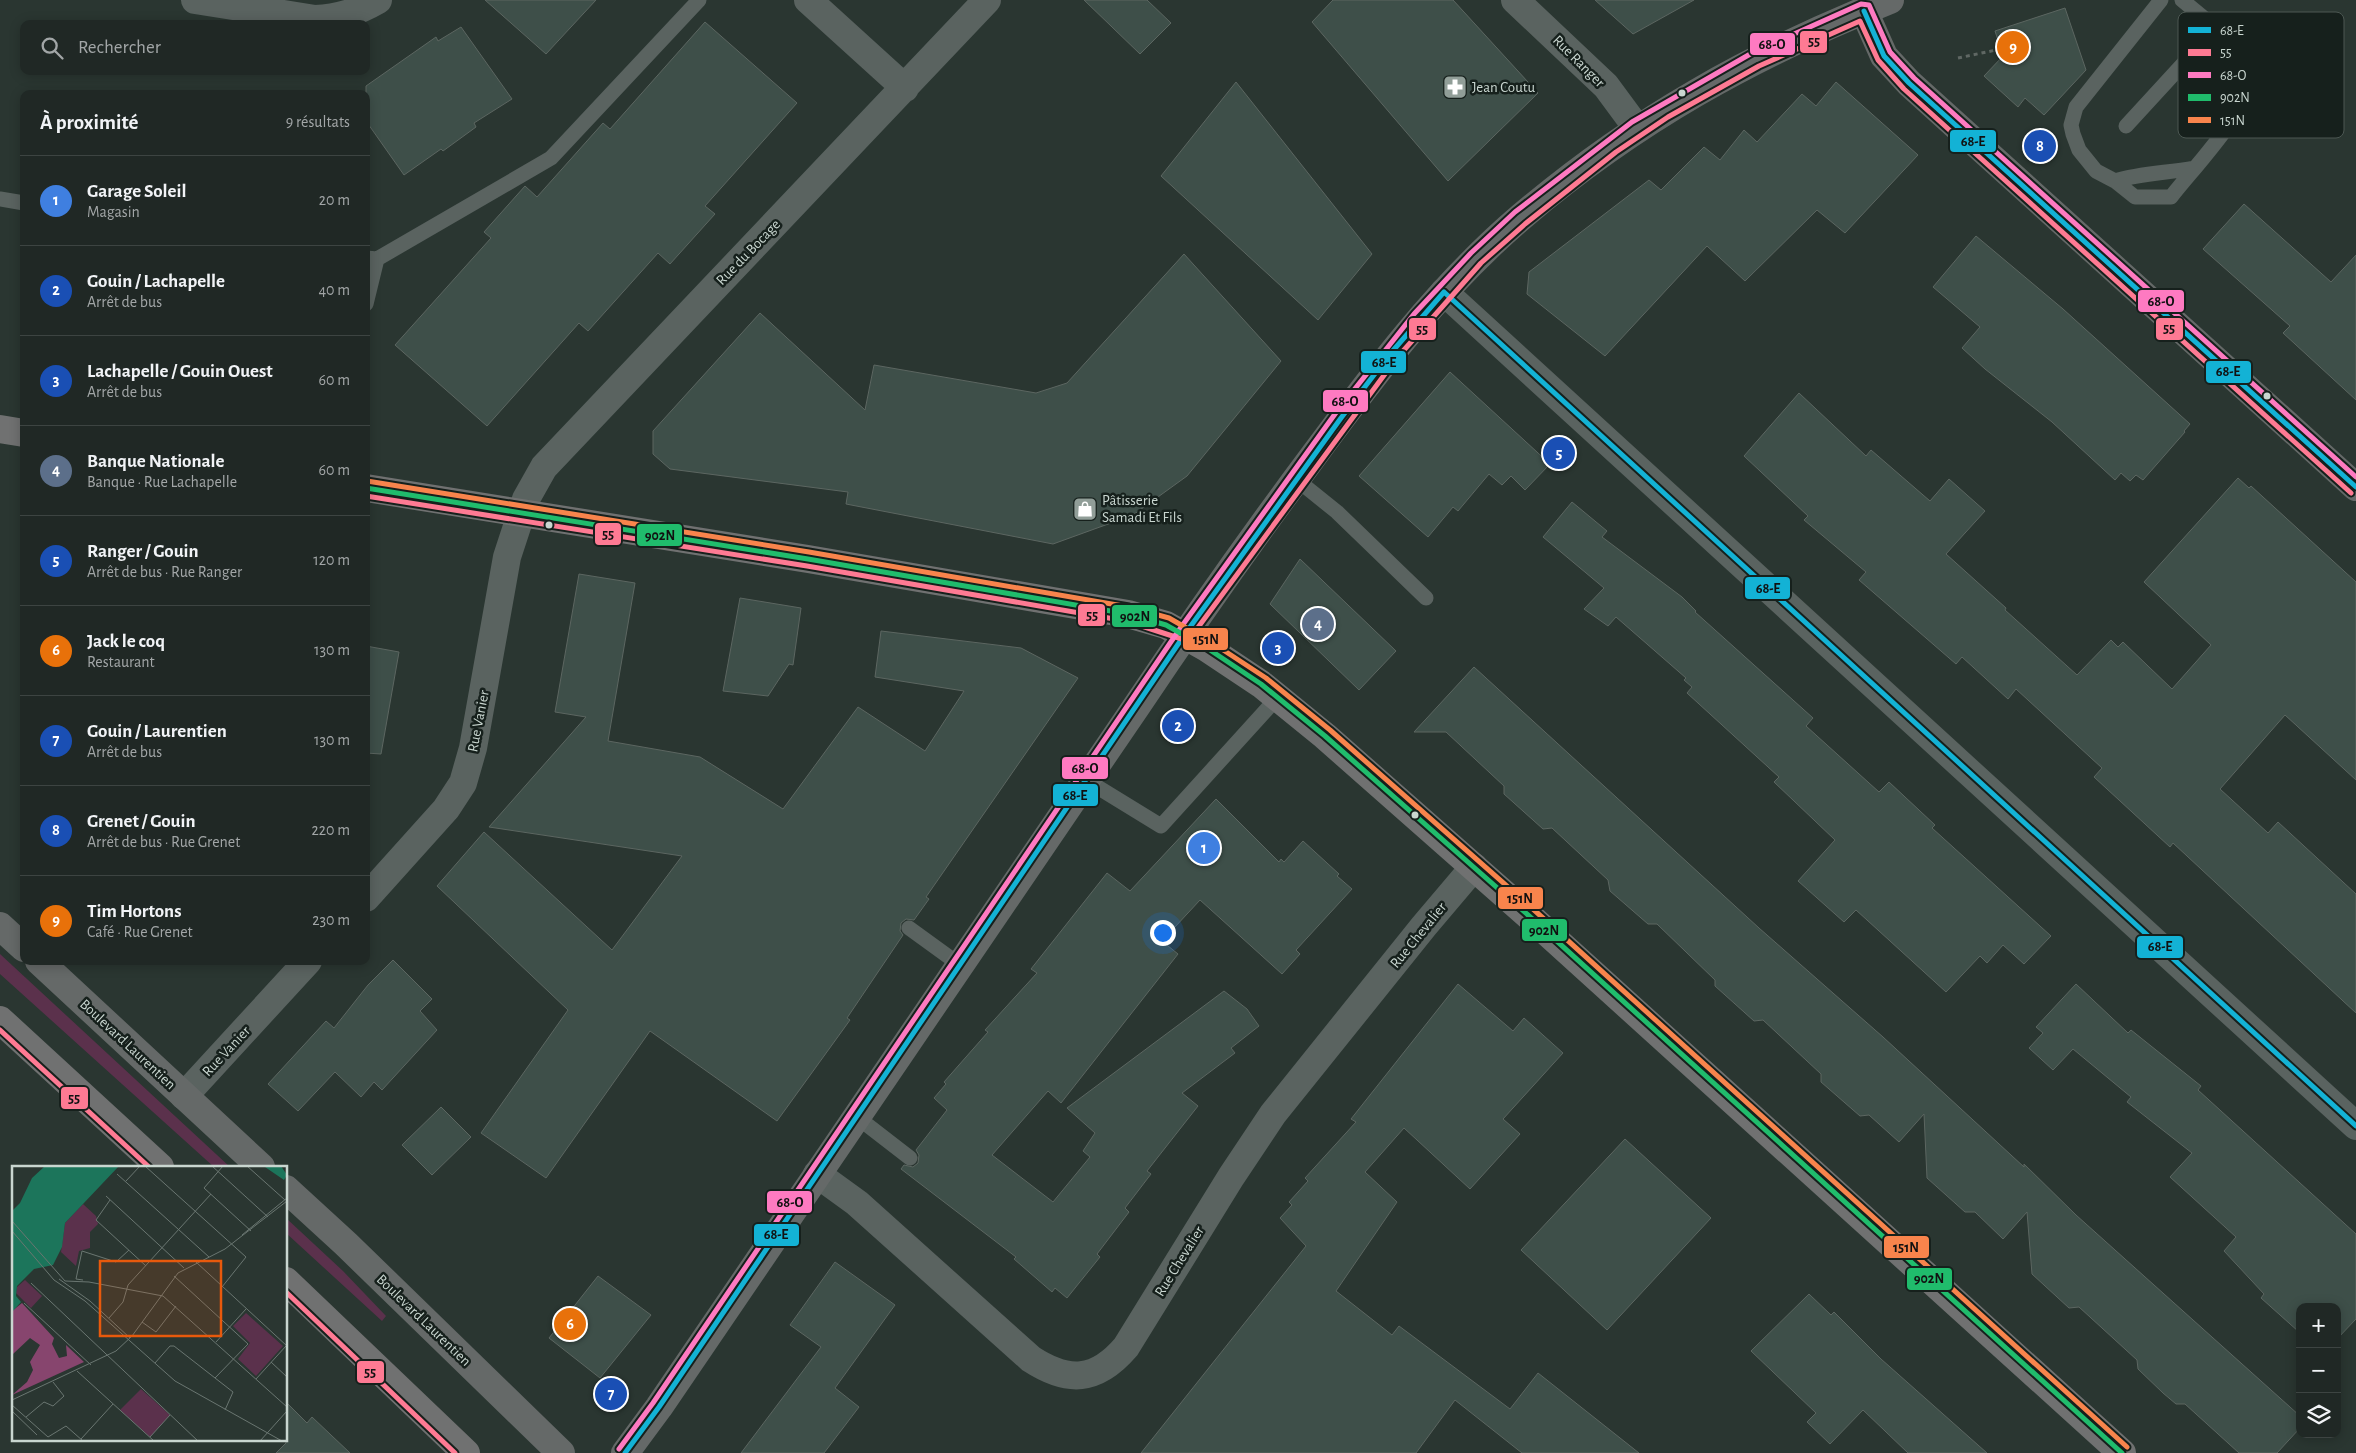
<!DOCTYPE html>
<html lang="fr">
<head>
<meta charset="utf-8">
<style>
  :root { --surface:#202825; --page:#28302d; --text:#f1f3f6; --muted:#a2a6a7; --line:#3d4442; --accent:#919e98 }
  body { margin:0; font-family:"Alegreya Sans",sans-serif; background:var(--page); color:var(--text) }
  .controls { position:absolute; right:15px; bottom:15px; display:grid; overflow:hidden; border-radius:10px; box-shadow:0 2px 12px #0003 }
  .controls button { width:45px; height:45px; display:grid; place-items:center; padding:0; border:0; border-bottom:1px solid var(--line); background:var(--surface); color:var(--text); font:25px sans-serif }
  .you { position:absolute; left:1162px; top:932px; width:18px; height:18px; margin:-12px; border:4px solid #fff; border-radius:50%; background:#1a73e8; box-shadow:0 0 0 8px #1a73e833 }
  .badge { display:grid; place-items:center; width:32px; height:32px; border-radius:50%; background:var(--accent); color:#fff; font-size:16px; font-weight:700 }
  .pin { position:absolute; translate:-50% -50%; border:2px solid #fff; box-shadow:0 1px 5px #0006 }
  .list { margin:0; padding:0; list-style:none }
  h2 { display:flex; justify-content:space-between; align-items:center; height:65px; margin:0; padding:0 20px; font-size:21px }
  h2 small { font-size:16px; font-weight:400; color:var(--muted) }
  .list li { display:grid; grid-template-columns:32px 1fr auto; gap:15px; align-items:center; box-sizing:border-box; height:90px; padding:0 20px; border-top:1px solid var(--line) }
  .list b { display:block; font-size:19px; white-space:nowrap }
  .list p { margin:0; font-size:16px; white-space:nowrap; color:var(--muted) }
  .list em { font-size:16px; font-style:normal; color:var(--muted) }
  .icon { flex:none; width:28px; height:28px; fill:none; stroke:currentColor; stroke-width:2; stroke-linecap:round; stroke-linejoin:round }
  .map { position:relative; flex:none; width:2356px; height:1453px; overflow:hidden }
  .search { position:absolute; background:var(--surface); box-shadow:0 2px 12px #0003; left:20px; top:20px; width:350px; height:55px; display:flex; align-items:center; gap:12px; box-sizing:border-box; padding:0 18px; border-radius:10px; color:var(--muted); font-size:19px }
  .panel { position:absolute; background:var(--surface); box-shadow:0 2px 12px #0003; left:20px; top:90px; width:350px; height:875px; border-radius:10px }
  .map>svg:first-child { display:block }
  .green { fill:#5b314c }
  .building { fill:#3e4f49; stroke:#5c6661 }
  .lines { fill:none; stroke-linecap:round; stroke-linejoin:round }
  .path { stroke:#5f6763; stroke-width:3; stroke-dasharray:4 4; stroke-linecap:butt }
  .lane { stroke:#5a6360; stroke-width:15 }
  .street { stroke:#5a6360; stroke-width:28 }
  .secondary { stroke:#656968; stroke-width:28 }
  .primary { stroke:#707171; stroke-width:28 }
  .bus-1-casing { stroke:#16201c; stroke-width:9 }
  .bus-2-casing { stroke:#16201c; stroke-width:9 }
  .bus-3-casing { stroke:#16201c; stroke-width:9 }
  .bus-4-casing { stroke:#16201c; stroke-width:9 }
  .bus-5-casing { stroke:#16201c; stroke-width:9 }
  .bus-1 { stroke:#13b2d5; stroke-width:5 }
  .bus-2 { stroke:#fe7a93; stroke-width:5 }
  .bus-3 { stroke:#fe7ac1; stroke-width:5 }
  .bus-4 { stroke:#20bc6c; stroke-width:5 }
  .bus-5 { stroke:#f8844c; stroke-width:5 }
  .bus-dot { fill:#c9d6d0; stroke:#16201c; stroke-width:2 }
  .labels { text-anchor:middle; stroke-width:5; stroke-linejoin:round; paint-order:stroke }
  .street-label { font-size:15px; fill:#c9d6d0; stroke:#16201c }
  .poi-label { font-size:15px; fill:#c9d6d0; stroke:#16201c; text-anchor:start }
  .inset-road { fill:none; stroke:#6a7671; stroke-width:1 }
  .view { fill:#e8590c; fill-opacity:0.15; stroke:#e8590c; stroke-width:2.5 }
  .inset-edge { fill:none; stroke:#c9d6d0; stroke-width:2.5 }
  .key { fill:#16201c; stroke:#4c5752; stroke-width:1 }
  .key-label { font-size:14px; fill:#c9d6d0 }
  .line-badge { stroke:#16201c; stroke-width:2 }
  .pale-badge-label { font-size:14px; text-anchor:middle; font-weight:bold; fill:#111 }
</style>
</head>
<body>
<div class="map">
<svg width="2356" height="1453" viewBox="0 0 2356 1453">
  <rect width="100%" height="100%" fill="#2a3631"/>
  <path class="green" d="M0,954L230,1167H214L0,974Z
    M286,1218L343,1271L386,1316L382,1321L286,1233Z"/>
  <path class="building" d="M485,0H596L546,54Z
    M1084,0H1147L1171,23L1140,54Z
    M1333,0H1453L1538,93L1448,181L1312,22Z
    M1595,0H1694L1633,34Z
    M2065,8L2086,70L2044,115L2025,98L2018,107L1984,76L2003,56L1995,31Z
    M705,22L797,103L705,206L715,214L670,264L658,253L588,331L579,323L487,426L395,345L491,238L484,232L525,186L537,197L603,123L610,129Z
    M461,27L512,99L474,123L476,127L443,151L441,149L404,175L366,121V86L436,37L438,41Z
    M1236,82L1372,254L1318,320L1161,176Z
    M1836,82L1918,155L1845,233L1817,210L1745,281L1707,246L1605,356L1527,294L1529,272L1649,180L1661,190L1704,147L1720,160L1744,130L1757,142L1802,94L1816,106Z
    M2244,204L2331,282L2356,255V400L2283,333L2290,326L2203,249Z
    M1976,236L2063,309L2190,424L2184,431L2185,432L2143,480L2136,475L2130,481L2121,473L2115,480L2052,422L1985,369L1962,348L1980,327L1933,287Z
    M1184,254L1281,361L1187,476L1133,515L1053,544L846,504L848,492L670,469L653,454V431L760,313L865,410L874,365L1036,393L1067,383Z
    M1450,372L1550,464L1525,490L1511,476L1502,485L1489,474L1458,511L1453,507L1428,537L1359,476Z
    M1799,393L1866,456L1871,450L1930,501L1949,479L1985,511L1946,554L2006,608L2005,610L2077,675L2111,640L2118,647L2123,642L2172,689L2211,645L2144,582L2238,478L2249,488L2251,486L2356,582V780L2285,715L2220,789L2268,833L2278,822L2356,894V1013L2173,843L2170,847L2094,777L2102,768L2016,689L2008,699L1962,657L1956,664L1859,580L1866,572L1804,520L1808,516L1744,456Z
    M1572,502L1607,531L1602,537L1682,597L1696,611L1695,612L1813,718L1806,726L1879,792L1889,782L1935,825L1932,828L2051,936L2024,964L2003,945L1987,963L1980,956L1946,992L1856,910L1844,922L1798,881L1835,840L1774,782L1779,777L1687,693L1692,687L1684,680L1686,678L1616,617L1608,626L1584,609L1604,588L1543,537Z
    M1300,559L1396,651L1359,690L1270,604Z
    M579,574L635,583L608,741L700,757L783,809L858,707L925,751L964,691L875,677L881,631L1021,648L1078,678L926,897L929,899L914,920L906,919L901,923L900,931L903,935L847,1018L850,1020L777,1121L650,1031L546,1178L481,1133L568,1010L437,886L484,832L612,950L682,856L489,827L586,717L555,712Z
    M740,598L801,608L793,665L789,664L768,696L723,691Z
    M366,646L399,652L381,754L366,753Z
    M1474,667L1759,928L1883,1037L2024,1167V1164L2076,1215L2300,1416V1428L2277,1453H2239L2185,1404H2176L2163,1393L2138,1369L2137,1360L2079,1307L2069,1308L2032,1274L2027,1212L2003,1239L1975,1212H1965L1927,1178L1924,1114L1899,1142L1869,1115L1860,1116L1821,1082V1074L1763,1020L1754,1021L1715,986V980L1657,924H1648L1610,891L1608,880L1552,828L1543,829L1504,794V786L1446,732H1414Z
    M1216,799L1279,862L1281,859L1284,862L1303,841L1339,874L1337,876L1352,889L1296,950L1300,954L1282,974L1200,900L1162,941L1178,954L1061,1103L1048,1091L992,1155L1053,1202L1090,1157L1083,1151L1095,1133L1067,1108L1224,991L1247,1009L1259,1026L1231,1048L1235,1053L1182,1093L1198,1106L1147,1171L1151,1174L1125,1208L1129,1212L1097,1254L1100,1257L1067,1298L1055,1288L1052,1292L1014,1259L1016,1257L901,1169L904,1165L913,1167L918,1163L919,1155L916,1150L947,1110L934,1098L946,1084L944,1082L988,1032L985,1030L1037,973L1031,969L1107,873L1130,891Z
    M393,960L432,999L420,1011L437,1030L382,1090L374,1082L361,1097L335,1072L298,1111L268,1084L326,1021L334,1028L368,985Z
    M1458,984L1513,1031L1524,1018L1563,1053L1503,1119L1520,1134L1470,1189L1404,1128L1365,1172L1397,1202L1336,1291L1392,1335L1399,1326L1510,1409L1538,1373L1639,1453H1522L1455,1400L1416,1453H1141L1306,1246L1280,1218L1292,1205L1289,1202L1308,1181L1305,1178L1356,1122L1351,1119Z
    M2076,984L2128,1033L2131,1030L2201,1086L2198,1090L2356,1234V1319L2337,1339V1307H2300V1339L2296,1335L2299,1332L2261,1298L2264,1294L2224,1251L2236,1237L2170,1177L2192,1153L2127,1102L2131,1097L2073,1049L2053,1070L2029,1048L2043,1033L2036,1027Z
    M441,1107L471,1137L432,1175L402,1145Z
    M1625,1139L1711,1218L1607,1330L1521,1250Z
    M835,1262L895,1305L835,1388L859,1407L824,1453H741L821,1347L790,1325Z
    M598,1276L651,1315L600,1378L549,1338Z
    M1809,1294L1831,1315L1834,1312L1881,1359L1987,1453H1908L1863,1410L1830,1444L1807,1422L1816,1413L1751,1351Z
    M286,1402L307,1423L312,1417L350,1453H276L286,1443Z"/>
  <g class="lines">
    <path class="path" d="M1958,58L2001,49"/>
    <path class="lane" d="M2161,0L2076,107L2071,125L2073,134L2079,150L2096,171L2115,181L2135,197H2171C2189,173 2258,101 2251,73C2247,54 2229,42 2216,28
      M2126,126L2216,28L2182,0
      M2115,181C2141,173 2167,173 2194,168
      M0,199L24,203
      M366,258L377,259L551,158L699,0
      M366,304L377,259
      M1296,479L1337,512L1426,598
      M1086,780L1161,826L1277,698
      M909,928L960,965
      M857,1117L910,1158"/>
    <path class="street" d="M195,0L315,19C339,18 357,12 378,0
      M808,0L905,88
      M1515,0L1606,86L1637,128
      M1444,292L2356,1126
      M366,898L446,809L463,783L473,748L507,557L526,499L544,467L987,0
      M184,1096L308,961
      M817,1174L857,1203L1031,1359C1068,1383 1096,1382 1126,1347L1231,1177L1273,1114L1424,926L1474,867"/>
    <path class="secondary" d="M1864,11L1884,56L1909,83L2356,487
      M0,926L24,948
      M39,961L261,1167
      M286,1189L346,1244L561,1453
      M625,1453L659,1407C819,1173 978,938 1138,704C1193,622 1250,541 1309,462C1373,375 1439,287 1521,217C1635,120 1752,55 1890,0"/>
    <path class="primary" d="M0,429L24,433
      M366,488L808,559L1128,614L1166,625L1207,648L1261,684L1325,736L1528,915L2122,1453
      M0,1020L160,1167
      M286,1281L466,1453"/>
    <g class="bus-1-casing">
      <path id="bus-1" d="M1864,11L1884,56L1909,83L2356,487
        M625,1453L659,1407L1185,634L1341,418L1390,354L1444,292L2356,1126"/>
    </g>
    <g class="bus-2-casing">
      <path id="bus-2" d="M366,496L807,566L1126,621L1188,641L1396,359L1481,263L1525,224L1616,152L1668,117L1759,66L1860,21L1878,60L1904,89L2351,493
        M0,1030L149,1167
        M286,1292L455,1453"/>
    </g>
    <g class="bus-3-casing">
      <path id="bus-3" d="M619,1449L653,1403L1179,630L1335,414L1414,314L1471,253L1515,212L1632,122L1752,53L1861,4L1869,5L1890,52L1914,78L2356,477"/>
    </g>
    <g class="bus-4-casing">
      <path id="bus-4" d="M366,488L808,559L1128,614L1166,625L1207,648L1261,684L1325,736L1528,915L2122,1453"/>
    </g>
    <g class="bus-5-casing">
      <path id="bus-5" d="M367,481L809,552L1129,607L1169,618L1211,642L1266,678L1330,730L1533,909L2127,1447"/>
    </g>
    <use href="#bus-1" class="bus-1"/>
    <use href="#bus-2" class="bus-2"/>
    <use href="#bus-3" class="bus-3"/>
    <use href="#bus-4" class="bus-4"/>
    <use href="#bus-5" class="bus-5"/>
  </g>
  <defs>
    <g id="pharmacy-square" transform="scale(1.25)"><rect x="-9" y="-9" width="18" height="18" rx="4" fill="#919e98" stroke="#16201c"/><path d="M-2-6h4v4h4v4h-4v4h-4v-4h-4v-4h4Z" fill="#fff"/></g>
    <g id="shop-square" transform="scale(1.25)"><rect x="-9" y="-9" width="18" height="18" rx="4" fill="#919e98" stroke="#16201c"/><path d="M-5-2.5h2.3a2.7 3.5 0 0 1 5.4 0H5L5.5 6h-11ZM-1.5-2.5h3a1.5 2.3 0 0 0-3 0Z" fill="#fff"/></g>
  </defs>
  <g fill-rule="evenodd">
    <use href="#pharmacy-square" x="1455" y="87"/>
    <use href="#shop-square" x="1085" y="509"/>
  </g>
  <g class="bus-dot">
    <circle cx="1682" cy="93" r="4.5"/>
    <circle cx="2267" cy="396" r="4.5"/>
    <circle cx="549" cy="525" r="4.5"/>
    <circle cx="1415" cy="815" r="4.5"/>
  </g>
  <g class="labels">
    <g class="street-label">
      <text transform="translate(1579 61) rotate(45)" y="5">Rue Ranger</text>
      <text transform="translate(748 252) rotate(-46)" y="5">Rue du Bocage</text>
      <text transform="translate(478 721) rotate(-79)" y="5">Rue Vanier</text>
      <text transform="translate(1418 935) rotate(-51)" y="5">Rue Chevalier</text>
      <text transform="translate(128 1044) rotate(43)" y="5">Boulevard Laurentien</text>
      <text transform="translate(226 1051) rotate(-47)" y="5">Rue Vanier</text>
      <text transform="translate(1179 1261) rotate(-58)" y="5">Rue Chevalier</text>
      <text transform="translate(424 1320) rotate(44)" y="5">Boulevard Laurentien</text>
    </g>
    <g class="poi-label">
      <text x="1472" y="92">Jean Coutu</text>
      <text x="1102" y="505">Pâtisserie<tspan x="1102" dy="17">Samadi Et Fils</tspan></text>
    </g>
  </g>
  <g transform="translate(12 1166)">
    <rect width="275" height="275" fill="#2a3631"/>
    <path d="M71,38L84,50L86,58L78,66V82L67,85L64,100L49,86L53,57ZM13,114L30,130L19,142L4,127L5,121ZM234,147L271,180L244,210L226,193L238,177L221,160ZM129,223L158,249L138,271L108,244Z" fill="#5b314c"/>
    <path d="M10,137L42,172L40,178L47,192L55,190L54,179L72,196L0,229L15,216L21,204L18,196L28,179L18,172L1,188L0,194V145Z" fill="#87456e"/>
    <path d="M33,0H107L53,57L50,81L41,99L22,103L5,120L4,130L9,136L0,146V45L8,37L20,12ZM269,0L275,9L272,14L253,1Z" fill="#1c755b"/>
    <path class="inset-road" d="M133,0L234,91L210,121M200,0L256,51M211,0L192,22L239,65M235,0L273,34M105,8L197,91M114,15L128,0M94,30L172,102M98,34L84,54L134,100M0,55L53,115L77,116L151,130L275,241M0,65L42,114L73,135L163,215L270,275M230,69L275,32M184,96L275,180M162,110L236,178L203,212M47,113L78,135L118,172M71,114L64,113L70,85L104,96L117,84M19,117L186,275M12,137L79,199M97,152L111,136L116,119L199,28M130,156L144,166L164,140M204,176L234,143M259,196L275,211M143,197L158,180H162L221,226L213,244M65,205L142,275M244,213L274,180M0,234L104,185L120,170L166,107L213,83L275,35M0,239L36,271L54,260L71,275M0,245L25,269M14,251L32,236L41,240L52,230L41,216M138,271L158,249M69,273L101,238M248,275L275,245"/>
    <path class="view" d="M88,95H209V170H88Z"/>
    <rect width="275" height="275" class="inset-edge"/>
  </g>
  <rect x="2178" y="12" width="166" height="126" rx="8" class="key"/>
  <rect x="2188" y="27" width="23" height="6" fill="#13b2d5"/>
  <rect x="2188" y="49" width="23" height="7" fill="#fe7a93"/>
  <rect x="2188" y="72" width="23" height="6" fill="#fe7ac1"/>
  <rect x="2188" y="94" width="23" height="7" fill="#20bc6c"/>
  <rect x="2188" y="117" width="23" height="6" fill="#f8844c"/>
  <g class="key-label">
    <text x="2220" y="35">68-E</text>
    <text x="2220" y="57">55</text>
    <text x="2220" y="80">68-O</text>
    <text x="2220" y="102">902N</text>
    <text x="2220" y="125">151N</text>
  </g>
  <g class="line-badge">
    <rect x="1799" y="30" width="29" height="24" rx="5" fill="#fe7a93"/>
    <rect x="1749" y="32" width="47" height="24" rx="5" fill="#fe7ac1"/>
    <rect x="1949" y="129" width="48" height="24" rx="5" fill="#13b2d5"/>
    <rect x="2137" y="289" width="48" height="24" rx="5" fill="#fe7ac1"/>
    <rect x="2155" y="317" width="29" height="24" rx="5" fill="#fe7a93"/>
    <rect x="1408" y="317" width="29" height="24" rx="5" fill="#fe7a93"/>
    <rect x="1360" y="350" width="47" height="24" rx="5" fill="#13b2d5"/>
    <rect x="2205" y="360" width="47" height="24" rx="5" fill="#13b2d5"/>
    <rect x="1322" y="389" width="47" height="24" rx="5" fill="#fe7ac1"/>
    <rect x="594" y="522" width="28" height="24" rx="5" fill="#fe7a93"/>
    <rect x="636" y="523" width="47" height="24" rx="5" fill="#20bc6c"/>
    <rect x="1744" y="576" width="47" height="24" rx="5" fill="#13b2d5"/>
    <rect x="1077" y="603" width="29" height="24" rx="5" fill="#fe7a93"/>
    <rect x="1111" y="604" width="47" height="24" rx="5" fill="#20bc6c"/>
    <rect x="1182" y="627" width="47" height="24" rx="5" fill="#f8844c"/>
    <rect x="1061" y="756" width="48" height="24" rx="5" fill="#fe7ac1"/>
    <rect x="1052" y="783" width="47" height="24" rx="5" fill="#13b2d5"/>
    <rect x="1497" y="886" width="47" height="24" rx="5" fill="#f8844c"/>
    <rect x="1521" y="918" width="47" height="24" rx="5" fill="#20bc6c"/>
    <rect x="2136" y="935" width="48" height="24" rx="5" fill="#13b2d5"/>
    <rect x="60" y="1086" width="29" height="24" rx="5" fill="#fe7a93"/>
    <rect x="766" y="1190" width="47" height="24" rx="5" fill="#fe7ac1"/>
    <rect x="753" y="1223" width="47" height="24" rx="5" fill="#13b2d5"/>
    <rect x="1883" y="1235" width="47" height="24" rx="5" fill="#f8844c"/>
    <rect x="1906" y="1267" width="47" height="24" rx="5" fill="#20bc6c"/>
    <rect x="356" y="1360" width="29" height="24" rx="5" fill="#fe7a93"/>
  </g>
  <g class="pale-badge-label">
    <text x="1814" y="46">55</text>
    <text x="1772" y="49">68-O</text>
    <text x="1973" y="146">68-E</text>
    <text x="2161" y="306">68-O</text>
    <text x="2169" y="333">55</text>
    <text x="1422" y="334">55</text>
    <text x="1384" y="367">68-E</text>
    <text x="2228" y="376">68-E</text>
    <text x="1345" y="406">68-O</text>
    <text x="608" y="539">55</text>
    <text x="660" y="540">902N</text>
    <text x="1768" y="593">68-E</text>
    <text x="1092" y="620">55</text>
    <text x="1135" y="621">902N</text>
    <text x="1206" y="644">151N</text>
    <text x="1085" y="773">68-O</text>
    <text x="1075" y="800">68-E</text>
    <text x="1520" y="903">151N</text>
    <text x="1544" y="935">902N</text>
    <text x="2160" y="951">68-E</text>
    <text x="74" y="1103">55</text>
    <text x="790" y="1207">68-O</text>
    <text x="776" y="1239">68-E</text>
    <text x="1906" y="1252">151N</text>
    <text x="1929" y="1283">902N</text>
    <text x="370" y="1377">55</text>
  </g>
</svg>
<div class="controls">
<button>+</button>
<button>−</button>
<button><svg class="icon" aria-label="layers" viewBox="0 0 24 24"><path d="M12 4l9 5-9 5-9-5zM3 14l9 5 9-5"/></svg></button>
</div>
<div class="you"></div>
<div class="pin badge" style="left:1204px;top:848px;background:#3f7fe0">1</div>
<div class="pin badge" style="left:1178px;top:726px;background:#1a4fb4">2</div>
<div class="pin badge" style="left:1278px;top:648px;background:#1a4fb4">3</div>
<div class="pin badge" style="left:1318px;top:624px;background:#5c6f8a">4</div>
<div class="pin badge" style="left:1559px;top:453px;background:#1a4fb4">5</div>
<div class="pin badge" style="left:570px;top:1324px;background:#e8710a">6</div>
<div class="pin badge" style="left:611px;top:1394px;background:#1a4fb4">7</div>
<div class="pin badge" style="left:2040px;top:146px;background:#1a4fb4">8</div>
<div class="pin badge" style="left:2013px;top:47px;background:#e8710a">9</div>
<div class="search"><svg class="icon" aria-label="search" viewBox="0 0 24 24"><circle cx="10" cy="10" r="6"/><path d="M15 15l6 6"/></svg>Rechercher</div>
<section class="panel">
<h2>À proximité<small>9 résultats</small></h2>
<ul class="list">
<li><span class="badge" style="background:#3f7fe0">1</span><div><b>Garage Soleil</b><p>Magasin</p></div><em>20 m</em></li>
<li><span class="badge" style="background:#1a4fb4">2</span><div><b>Gouin / Lachapelle</b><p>Arrêt de bus</p></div><em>40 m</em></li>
<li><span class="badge" style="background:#1a4fb4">3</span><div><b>Lachapelle / Gouin Ouest</b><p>Arrêt de bus</p></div><em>60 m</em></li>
<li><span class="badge" style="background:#5c6f8a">4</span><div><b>Banque Nationale</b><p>Banque · Rue Lachapelle</p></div><em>60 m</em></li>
<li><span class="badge" style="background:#1a4fb4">5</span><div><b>Ranger / Gouin</b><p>Arrêt de bus · Rue Ranger</p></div><em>120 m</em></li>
<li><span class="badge" style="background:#e8710a">6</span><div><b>Jack le coq</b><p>Restaurant</p></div><em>130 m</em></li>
<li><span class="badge" style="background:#1a4fb4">7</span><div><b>Gouin / Laurentien</b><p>Arrêt de bus</p></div><em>130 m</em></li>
<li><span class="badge" style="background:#1a4fb4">8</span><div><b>Grenet / Gouin</b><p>Arrêt de bus · Rue Grenet</p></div><em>220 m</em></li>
<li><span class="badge" style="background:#e8710a">9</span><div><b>Tim Hortons</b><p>Café · Rue Grenet</p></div><em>230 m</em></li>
</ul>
</section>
</div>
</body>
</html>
